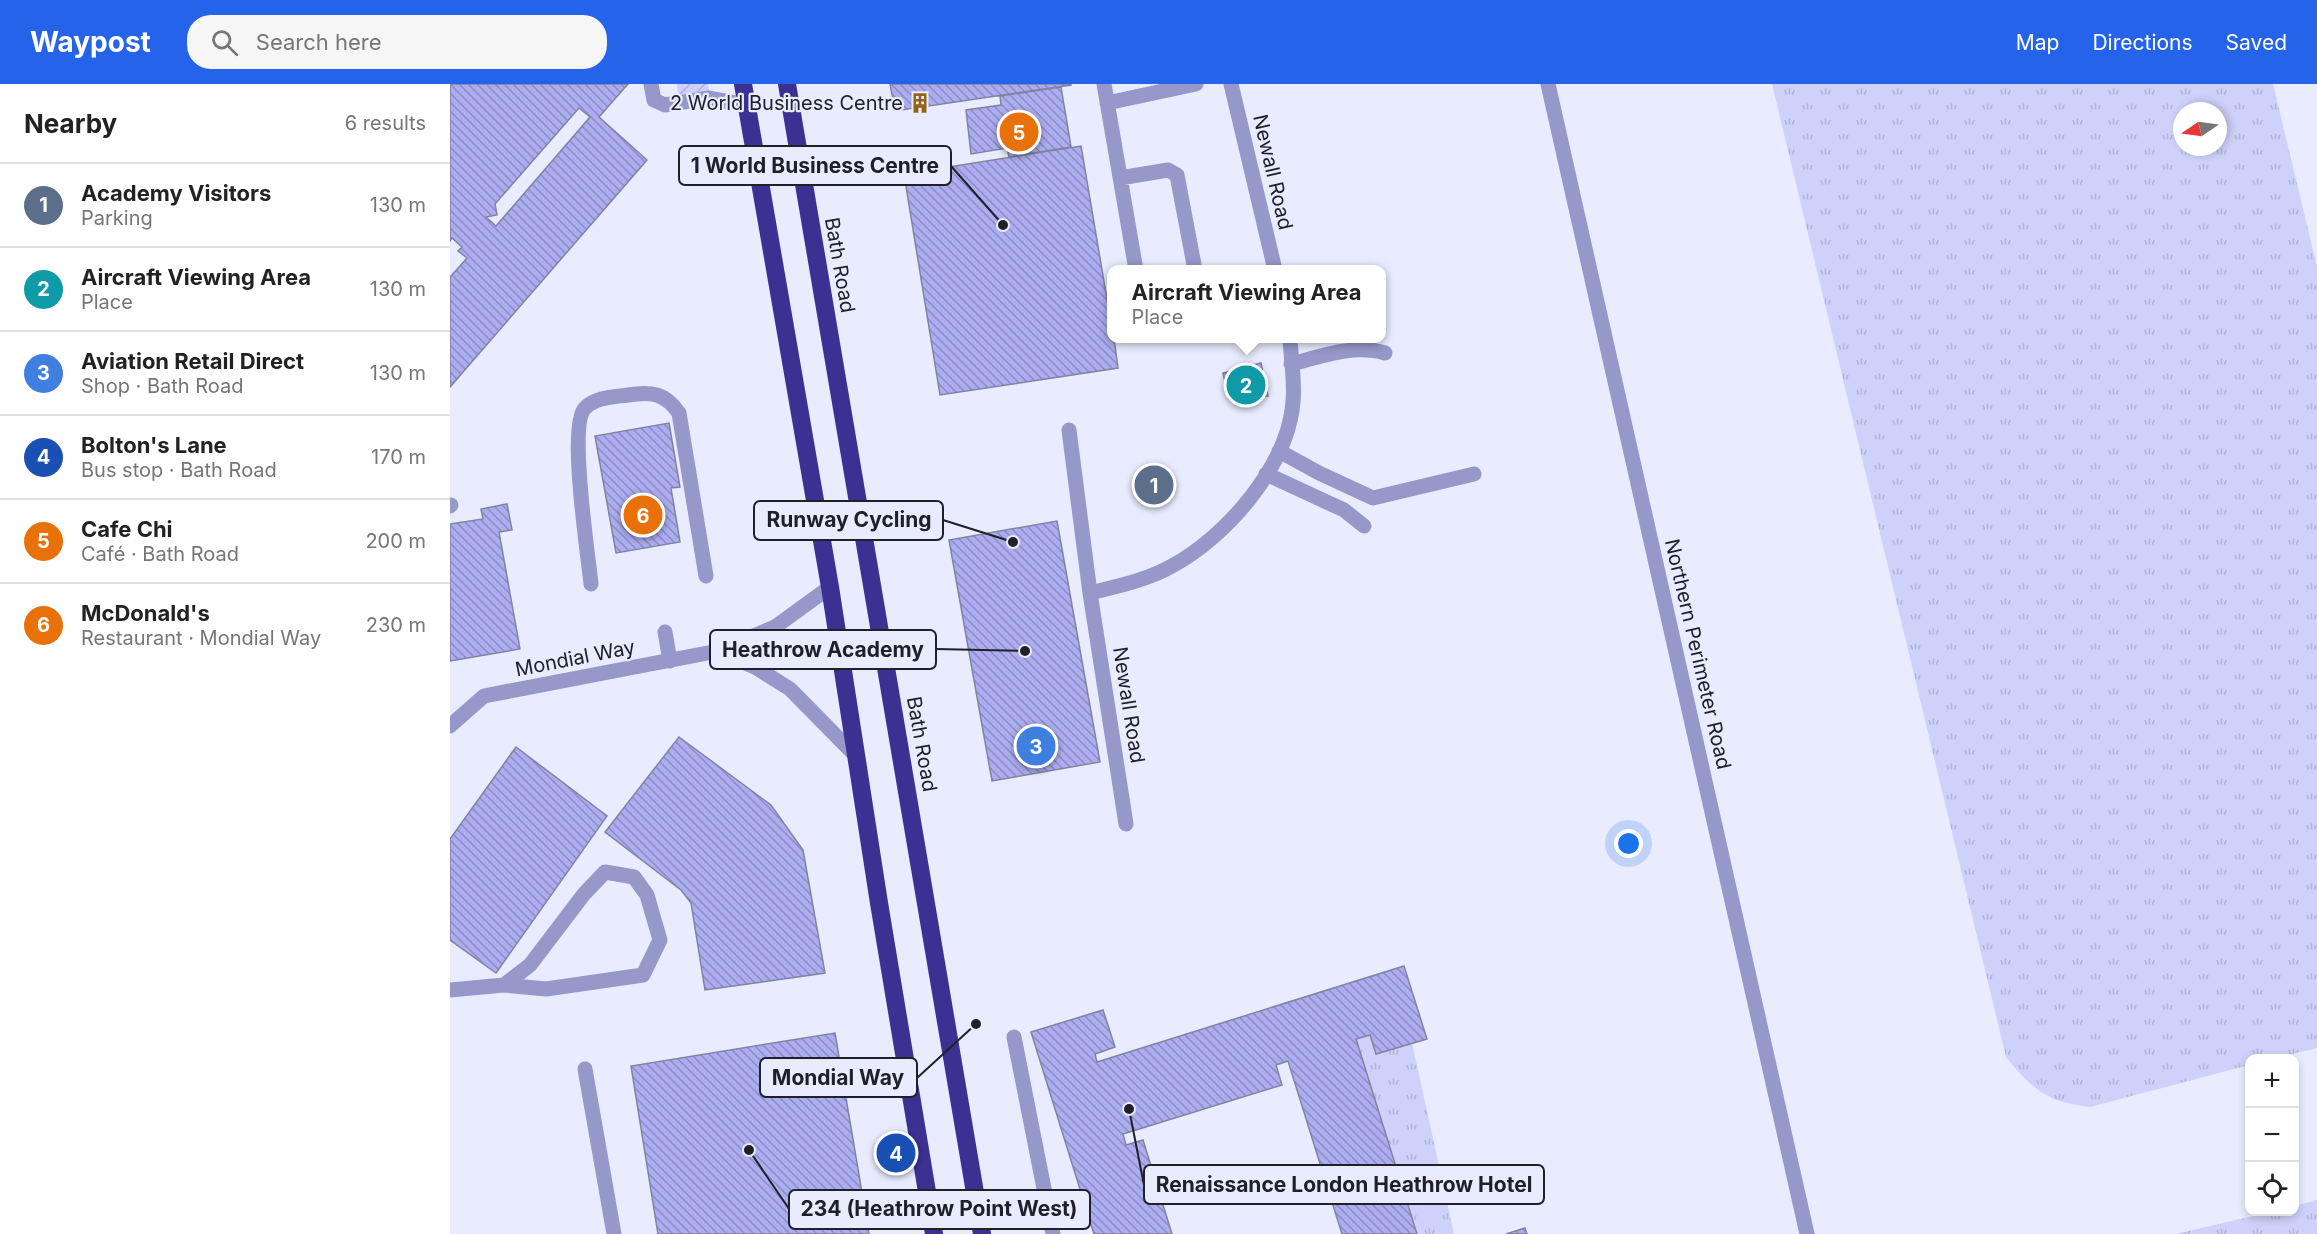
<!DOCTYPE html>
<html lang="en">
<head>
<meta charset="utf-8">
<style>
  :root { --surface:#fff; --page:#f6f6f6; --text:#222; --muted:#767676; --line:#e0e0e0; --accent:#2563eb }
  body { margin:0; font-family:Inter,sans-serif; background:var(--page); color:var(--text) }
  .controls { position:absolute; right:18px; bottom:18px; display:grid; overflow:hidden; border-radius:12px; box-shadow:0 3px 9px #0003 }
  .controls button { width:54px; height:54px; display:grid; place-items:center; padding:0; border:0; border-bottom:2px solid var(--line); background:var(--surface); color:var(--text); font:30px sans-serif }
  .compass { position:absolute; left:1723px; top:18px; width:54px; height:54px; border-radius:50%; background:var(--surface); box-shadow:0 3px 9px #0003; rotate:257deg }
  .you { position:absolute; left:1179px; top:760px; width:21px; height:21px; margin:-15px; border:4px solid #fff; border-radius:50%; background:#1a73e8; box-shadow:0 0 0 9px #1a73e833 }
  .badge { display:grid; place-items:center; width:39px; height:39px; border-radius:50%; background:var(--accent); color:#fff; font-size:20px; font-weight:700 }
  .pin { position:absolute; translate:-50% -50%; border:3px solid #fff; box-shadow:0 2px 6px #0006 }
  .popup { position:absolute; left:657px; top:181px; width:279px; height:78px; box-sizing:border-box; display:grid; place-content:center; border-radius:12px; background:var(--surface); filter:drop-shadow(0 2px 4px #0005); font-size:20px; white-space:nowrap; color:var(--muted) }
  .popup b { font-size:22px; color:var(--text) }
  .popup::after { content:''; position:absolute; left:50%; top:100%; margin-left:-12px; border:12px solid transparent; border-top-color:var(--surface) }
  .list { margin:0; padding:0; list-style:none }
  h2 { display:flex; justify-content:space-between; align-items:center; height:78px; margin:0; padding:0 24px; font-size:26px }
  h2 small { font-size:20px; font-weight:400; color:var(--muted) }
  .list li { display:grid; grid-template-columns:39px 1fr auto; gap:18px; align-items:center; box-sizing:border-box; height:84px; padding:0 24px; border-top:2px solid var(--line) }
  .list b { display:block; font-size:22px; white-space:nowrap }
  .list p { margin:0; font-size:20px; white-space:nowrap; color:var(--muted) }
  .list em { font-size:20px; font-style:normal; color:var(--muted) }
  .icon { flex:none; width:33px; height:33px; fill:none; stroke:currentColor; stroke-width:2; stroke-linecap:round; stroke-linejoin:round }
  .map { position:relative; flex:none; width:1867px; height:1150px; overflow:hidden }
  header { display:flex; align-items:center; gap:36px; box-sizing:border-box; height:84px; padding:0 30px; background:var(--accent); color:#fff }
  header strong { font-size:28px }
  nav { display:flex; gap:33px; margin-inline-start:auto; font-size:21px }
  .search { width:420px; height:54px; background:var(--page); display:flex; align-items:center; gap:15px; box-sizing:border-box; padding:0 21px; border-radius:24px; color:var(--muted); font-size:22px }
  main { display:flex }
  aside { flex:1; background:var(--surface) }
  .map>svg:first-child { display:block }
  .grass { fill:url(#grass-tufts); fill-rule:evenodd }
  .garden { fill:url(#garden-furrows) }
  .building { fill:url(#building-back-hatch); stroke:#81839f; stroke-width:1.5; fill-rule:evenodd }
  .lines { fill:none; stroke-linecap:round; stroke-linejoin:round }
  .minor { stroke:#9598c8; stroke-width:15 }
  .highway { stroke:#3d3093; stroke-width:18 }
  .labels { text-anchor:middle; stroke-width:4.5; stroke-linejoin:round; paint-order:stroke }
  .poi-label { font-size:20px; fill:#20202b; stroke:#e9ebfe; text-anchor:end }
  .street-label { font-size:20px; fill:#20202b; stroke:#e9ebfe }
  .leader { fill:none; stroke:#20202b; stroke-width:2 }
  .callout-dot { fill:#20202b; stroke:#e9ebfe; stroke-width:2 }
  .callout { fill:#e9ebfe; stroke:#20202b; stroke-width:2 }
  .callout-label { font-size:21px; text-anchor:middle; font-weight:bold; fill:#20202b }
</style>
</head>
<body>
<header>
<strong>Waypost</strong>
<div class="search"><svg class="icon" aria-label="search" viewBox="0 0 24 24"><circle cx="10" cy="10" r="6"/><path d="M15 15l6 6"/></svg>Search here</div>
<nav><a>Map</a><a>Directions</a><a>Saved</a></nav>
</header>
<main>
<aside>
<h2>Nearby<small>6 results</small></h2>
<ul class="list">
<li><span class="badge" style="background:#5c6f8a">1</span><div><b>Academy Visitors</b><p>Parking</p></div><em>130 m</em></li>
<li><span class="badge" style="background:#0f9aa8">2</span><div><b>Aircraft Viewing Area</b><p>Place</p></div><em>130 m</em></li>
<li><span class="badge" style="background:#3f7fe0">3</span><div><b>Aviation Retail Direct</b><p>Shop · Bath Road</p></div><em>130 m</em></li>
<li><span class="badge" style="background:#1a4fb4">4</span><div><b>Bolton's Lane</b><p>Bus stop · Bath Road</p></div><em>170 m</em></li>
<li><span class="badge" style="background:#e8710a">5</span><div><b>Cafe Chi</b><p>Café · Bath Road</p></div><em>200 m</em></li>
<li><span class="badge" style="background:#e8710a">6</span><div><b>McDonald's</b><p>Restaurant · Mondial Way</p></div><em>230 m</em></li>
</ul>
</aside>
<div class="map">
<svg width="1867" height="1150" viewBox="0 0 1867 1150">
  <defs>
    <pattern id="grass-tufts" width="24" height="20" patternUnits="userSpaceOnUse" patternTransform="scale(1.5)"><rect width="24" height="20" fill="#ced1f9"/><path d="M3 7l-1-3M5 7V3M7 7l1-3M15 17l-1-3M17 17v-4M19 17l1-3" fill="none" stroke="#b1b3d6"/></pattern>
    <pattern id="garden-furrows" width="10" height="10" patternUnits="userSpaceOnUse" patternTransform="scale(1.5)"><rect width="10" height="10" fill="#ced1f9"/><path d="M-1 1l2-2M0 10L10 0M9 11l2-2" fill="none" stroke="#b1b3d6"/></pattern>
    <pattern id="building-back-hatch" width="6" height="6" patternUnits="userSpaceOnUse" patternTransform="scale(1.5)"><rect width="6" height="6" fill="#abadf0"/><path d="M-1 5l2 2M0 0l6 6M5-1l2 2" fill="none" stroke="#8b8cc3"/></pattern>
  </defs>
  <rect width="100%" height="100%" fill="#e9ebfe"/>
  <path class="grass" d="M1322,0H1823L1867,183V964L1826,974H1800L1799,981L1640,1023C1597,1018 1583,1006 1556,973ZM1732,27H1768V63H1732Z
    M920,951L926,970L962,959L1004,1150H967L906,955Z
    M1867,1116V1150H1726L1820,1128H1844L1845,1122Z"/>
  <path class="garden" d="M227,0H258L259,6L228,11Z"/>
  <path class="building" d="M0,0H178L149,33L197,76L0,303V193L17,174L8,167L12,163L2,154L0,157ZM129,24L140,33L46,142L36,133L47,131L45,120Z
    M440,0H621V1L445,27Z
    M611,3L621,63L559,73L557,64L521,70L516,26L551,21L550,12Z
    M631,62L661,239V254H664L668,284L490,311L454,90Z
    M811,279L818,312L779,315L773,289Z
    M219,339L230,403L221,404L230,458L166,469L145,352Z
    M57,420L62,446L49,448L70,565L0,577V440L33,435L31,425Z
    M607,437L650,678L542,697L499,456Z
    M229,653L321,721L353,766L375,889L255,906L241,819L231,806L155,748Z
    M66,663L157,732L46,889L0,856V755Z
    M954,882L977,955L926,970L920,951L906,955L967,1150H892L838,977L826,981L832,1001L673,1050L676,1061L693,1056L722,1150H644L581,948L653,926L665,963L645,970L647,978Z
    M385,949L419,1150H208L181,982Z
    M1075,1144L1077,1150H1056Z"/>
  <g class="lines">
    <path class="minor" d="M201,0L204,16L215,21L258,14L296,21
      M654,0L686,186
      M781,0L825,186
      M1098,0L1357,1150
      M657,19L746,0
      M670,94L718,86L727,91L745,186
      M841,280C872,272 904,260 935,269
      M619,346L640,509C668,502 697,496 722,482C776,453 838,382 843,318C845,298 841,275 840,254
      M829,367L869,389L923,414L1024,390
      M816,390L894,426L914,442
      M0,422L1,421
      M141,500C138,470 118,341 135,324C146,313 164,313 178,311C201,307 215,309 229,329L256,492
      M640,509L676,740
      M215,548L220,577
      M268,567L305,583L340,605L408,674
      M0,642L34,612L268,567L325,543L380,503
      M0,906L54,901L96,905L193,891L210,856L197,811L184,793L155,788L134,810L80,881L54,901
      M564,953L603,1150
      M135,985L164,1150"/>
    <path class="highway" d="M293,0L380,503L429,819L484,1150
      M337,0L532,1150"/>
  </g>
  <defs>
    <g id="building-bare" transform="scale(1.62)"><path d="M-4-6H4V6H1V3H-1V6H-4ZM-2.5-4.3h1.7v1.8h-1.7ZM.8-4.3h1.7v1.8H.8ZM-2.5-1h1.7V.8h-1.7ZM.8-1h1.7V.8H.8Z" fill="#956315" stroke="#e9ebfe" stroke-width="2.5" paint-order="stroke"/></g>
  </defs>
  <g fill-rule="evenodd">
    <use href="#building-bare" x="470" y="19"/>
  </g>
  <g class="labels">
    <g class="poi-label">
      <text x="453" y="26">2 World Business Centre</text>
    </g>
    <g class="street-label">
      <text transform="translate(823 88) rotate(77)" y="7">Newall Road</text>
      <text transform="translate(390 181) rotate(80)" y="7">Bath Road</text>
      <text transform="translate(1248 570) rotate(77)" y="7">Northern Perimeter Road</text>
      <text transform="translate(125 574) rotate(-11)" y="7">Mondial Way</text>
      <text transform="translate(679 621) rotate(81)" y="7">Newall Road</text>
      <text transform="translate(472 660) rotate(80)" y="7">Bath Road</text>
    </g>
  </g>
  <path class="leader" d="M553 141L501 82M563 458L493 436M575 567L486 565M526 940L467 994M679 1025L694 1101M299 1066L339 1125"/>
  <g class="callout-dot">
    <circle cx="553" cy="141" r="6"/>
    <circle cx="563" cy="458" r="6"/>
    <circle cx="575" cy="567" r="6"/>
    <circle cx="526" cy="940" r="6"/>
    <circle cx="679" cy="1025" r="6"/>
    <circle cx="299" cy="1066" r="6"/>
  </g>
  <g class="callout">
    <rect x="229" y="62" width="272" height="39" rx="6"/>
    <rect x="304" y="417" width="189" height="39" rx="6"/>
    <rect x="260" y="546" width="226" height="39" rx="6"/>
    <rect x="310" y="974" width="157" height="39" rx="6"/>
    <rect x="694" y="1081" width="400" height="39" rx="6"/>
    <rect x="339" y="1106" width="301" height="39" rx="6"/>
  </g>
  <g class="callout-label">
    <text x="365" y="89">1 World Business Centre</text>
    <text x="399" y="443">Runway Cycling</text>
    <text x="373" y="573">Heathrow Academy</text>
    <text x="388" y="1001">Mondial Way</text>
    <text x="894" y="1108">Renaissance London Heathrow Hotel</text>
    <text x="489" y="1132">234 (Heathrow Point West)</text>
  </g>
</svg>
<div class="controls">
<button>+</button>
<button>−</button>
<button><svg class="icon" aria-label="locate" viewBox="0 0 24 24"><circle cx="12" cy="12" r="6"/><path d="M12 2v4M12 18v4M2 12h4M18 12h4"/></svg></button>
</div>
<svg class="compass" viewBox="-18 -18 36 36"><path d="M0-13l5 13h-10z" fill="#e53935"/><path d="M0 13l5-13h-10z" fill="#767676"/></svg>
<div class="you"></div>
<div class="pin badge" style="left:704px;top:401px;background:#5c6f8a">1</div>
<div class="pin badge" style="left:796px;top:301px;background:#0f9aa8">2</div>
<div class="popup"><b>Aircraft Viewing Area</b>Place</div>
<div class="pin badge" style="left:586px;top:662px;background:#3f7fe0">3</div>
<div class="pin badge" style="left:446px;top:1069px;background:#1a4fb4">4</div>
<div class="pin badge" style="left:569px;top:48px;background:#e8710a">5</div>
<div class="pin badge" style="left:193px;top:431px;background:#e8710a">6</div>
</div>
</main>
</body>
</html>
